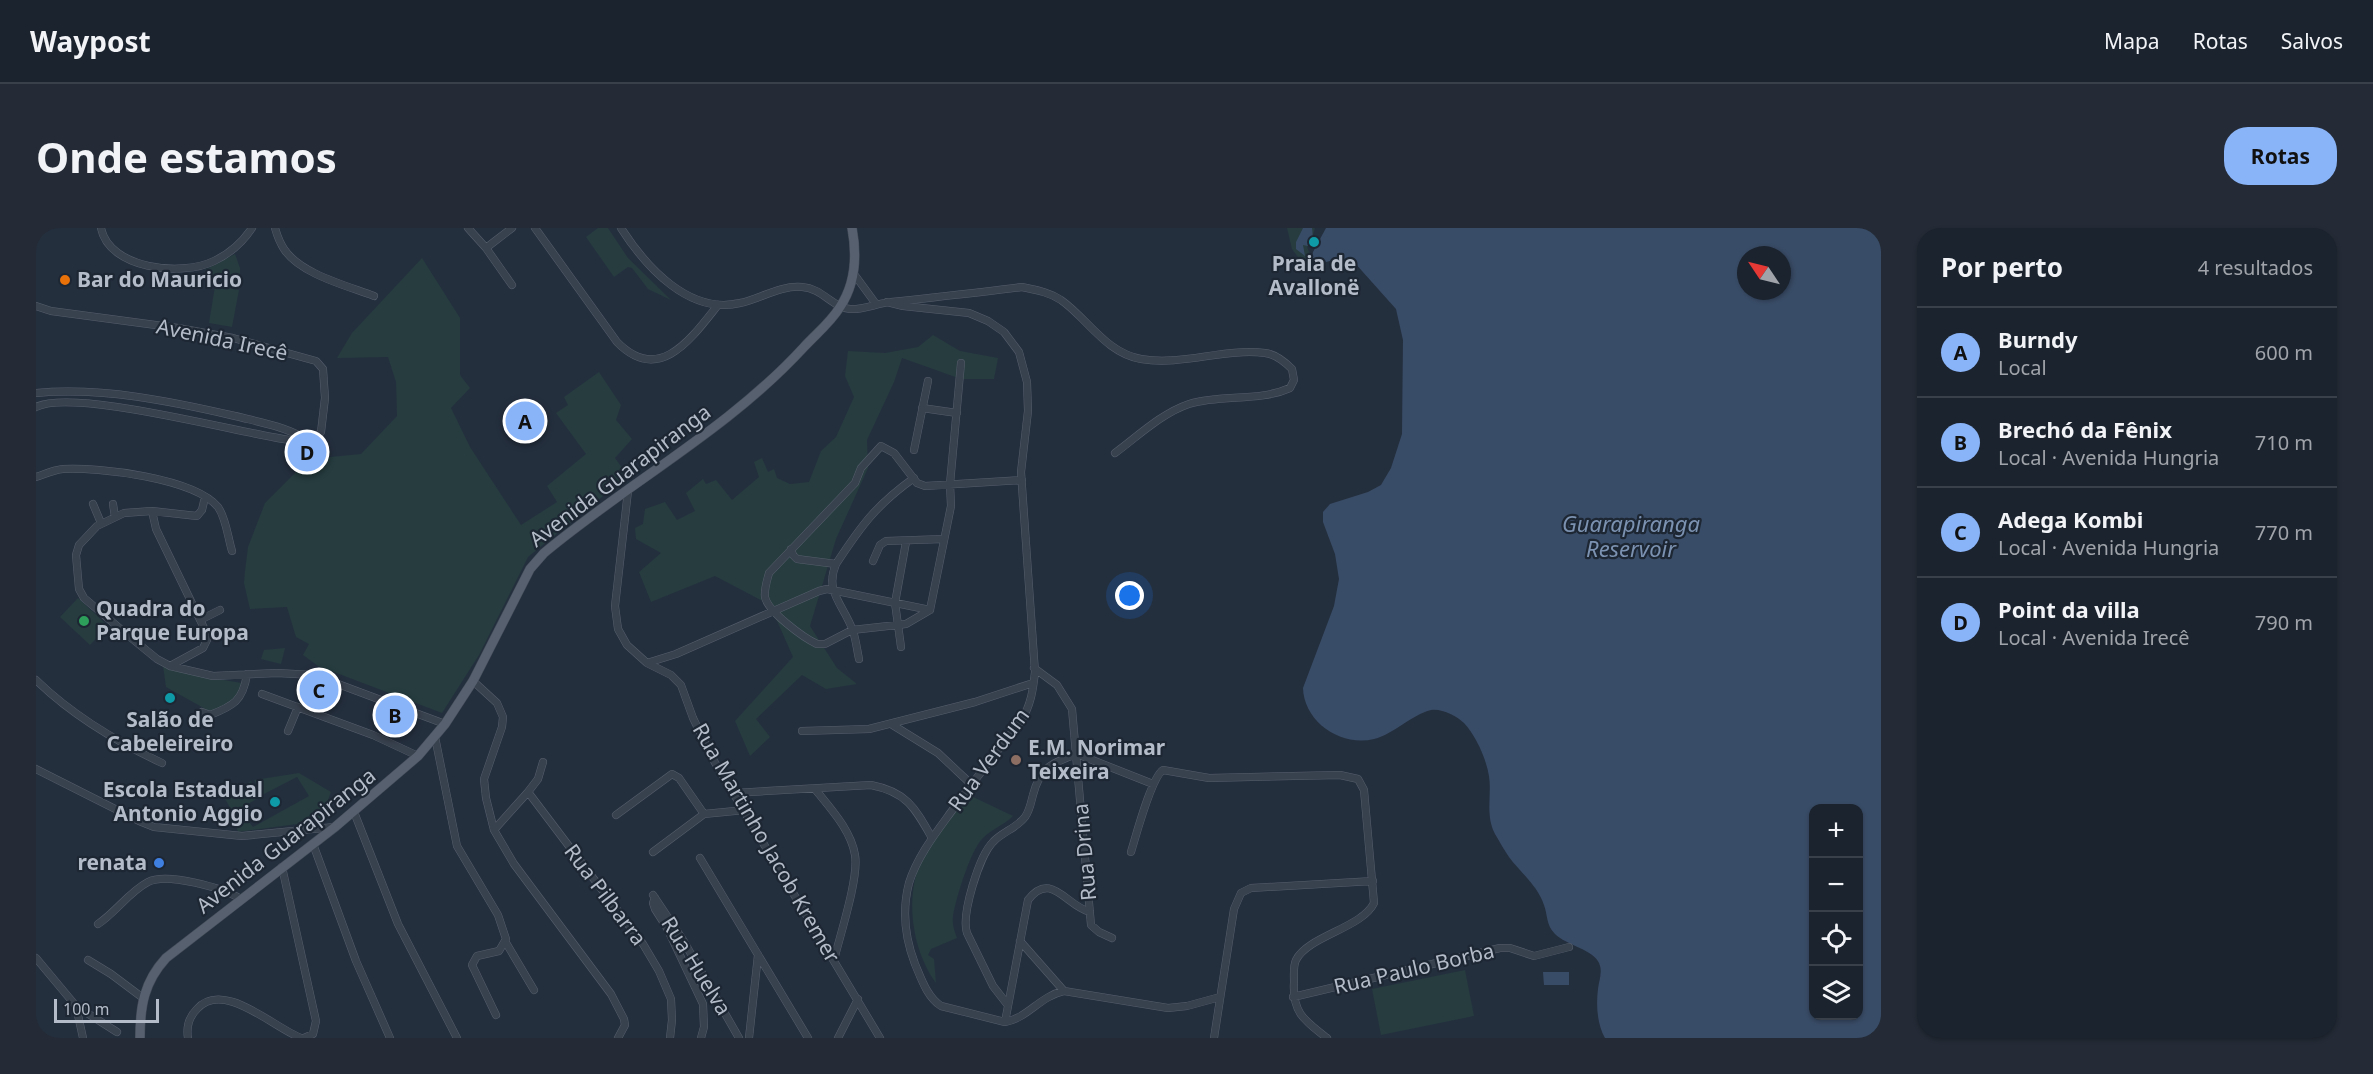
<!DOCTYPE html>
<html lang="pt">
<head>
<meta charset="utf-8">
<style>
  :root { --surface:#1b232e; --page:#242b36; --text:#f1f3f6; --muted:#a0a4aa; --line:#39404a; --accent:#8ab4f8 }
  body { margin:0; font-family:"Noto Sans",sans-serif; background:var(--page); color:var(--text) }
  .controls { position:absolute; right:18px; bottom:18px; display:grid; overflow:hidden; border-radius:12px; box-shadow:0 2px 4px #0004 }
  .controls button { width:54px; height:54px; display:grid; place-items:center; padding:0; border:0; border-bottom:2px solid var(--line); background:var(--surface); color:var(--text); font:30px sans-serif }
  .compass { position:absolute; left:1701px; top:18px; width:54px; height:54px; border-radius:50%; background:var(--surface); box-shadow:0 2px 4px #0004; rotate:305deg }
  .scale { position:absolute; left:18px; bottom:15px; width:105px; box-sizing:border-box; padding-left:6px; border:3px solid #b4bcc9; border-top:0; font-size:16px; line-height:21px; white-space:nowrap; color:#b4bcc9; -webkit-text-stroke:4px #1d2633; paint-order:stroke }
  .you { position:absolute; left:1094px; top:368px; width:21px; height:21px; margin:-15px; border:4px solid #fff; border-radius:50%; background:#1a73e8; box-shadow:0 0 0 9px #1a73e833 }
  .badge { display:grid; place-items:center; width:39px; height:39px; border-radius:50%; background:var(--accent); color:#111; font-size:20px; font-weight:700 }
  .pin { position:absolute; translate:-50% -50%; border:3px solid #fff; box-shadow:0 2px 6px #0006 }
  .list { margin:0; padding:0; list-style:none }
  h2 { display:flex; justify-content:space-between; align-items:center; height:78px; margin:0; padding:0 24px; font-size:26px }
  h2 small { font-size:20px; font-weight:400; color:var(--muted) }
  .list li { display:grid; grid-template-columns:39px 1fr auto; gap:18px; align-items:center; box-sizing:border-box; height:90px; padding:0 24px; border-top:2px solid var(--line) }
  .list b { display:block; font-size:22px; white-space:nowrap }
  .list p { margin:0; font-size:20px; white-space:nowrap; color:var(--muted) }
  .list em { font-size:20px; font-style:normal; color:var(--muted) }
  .icon { flex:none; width:33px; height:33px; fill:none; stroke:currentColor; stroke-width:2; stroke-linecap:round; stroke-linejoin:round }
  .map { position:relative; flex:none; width:1845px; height:810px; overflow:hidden; border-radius:24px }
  header { display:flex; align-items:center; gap:36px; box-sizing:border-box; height:84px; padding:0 30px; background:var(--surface); border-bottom:2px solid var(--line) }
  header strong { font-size:28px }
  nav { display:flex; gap:33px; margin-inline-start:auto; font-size:21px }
  .intro { display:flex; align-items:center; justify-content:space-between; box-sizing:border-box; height:144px; padding:0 36px }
  h1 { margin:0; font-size:42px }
  .button { padding:15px 27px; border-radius:24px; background:var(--accent); color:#111; font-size:21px; font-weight:700 }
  main { display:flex; gap:36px; padding:0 36px }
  aside { flex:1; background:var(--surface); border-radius:24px; box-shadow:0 2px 4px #0004 }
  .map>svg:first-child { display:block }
  .green { fill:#263c3f }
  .water { fill:#394c67; fill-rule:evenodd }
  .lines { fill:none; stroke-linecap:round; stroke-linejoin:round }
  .minor-casing { stroke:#565f6c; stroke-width:8 }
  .major-casing { stroke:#414a57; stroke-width:10 }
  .minor { stroke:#38414e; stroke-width:7 }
  .major { stroke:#56606e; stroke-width:9 }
  .culture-dot { fill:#0f9aa8; stroke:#1d2633; stroke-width:2 }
  .food-dot { fill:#e8710a; stroke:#1d2633; stroke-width:2 }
  .leisure-dot { fill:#2e9e5b; stroke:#1d2633; stroke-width:2 }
  .education-dot { fill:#8d6e63; stroke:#1d2633; stroke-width:2 }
  .shop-dot { fill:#3f7fe0; stroke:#1d2633; stroke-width:2 }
  .labels { text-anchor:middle; stroke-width:4.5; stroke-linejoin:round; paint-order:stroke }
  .poi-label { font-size:21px; font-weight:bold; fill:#b4bcc9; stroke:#1d2633; text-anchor:start }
  .street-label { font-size:21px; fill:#b4bcc9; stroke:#1d2633 }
  .water-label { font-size:22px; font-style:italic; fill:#7c92b1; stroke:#1d2633 }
</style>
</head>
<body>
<header>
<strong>Waypost</strong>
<nav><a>Mapa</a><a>Rotas</a><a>Salvos</a></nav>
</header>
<div class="intro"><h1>Onde estamos</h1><a class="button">Rotas</a></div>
<main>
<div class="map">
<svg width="1845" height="810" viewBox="0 0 1845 810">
  <rect width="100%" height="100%" fill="#242f3e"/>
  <path class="green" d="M562,0H572L592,30L635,72L612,61L596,40L592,39L578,49L550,9Z
    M1251,0H1279L1275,15L1271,19L1276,30L1282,31V36H1267L1256,21Z
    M199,26L204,40V48L186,46L171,50L169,42Z
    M386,30L424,90V147L434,160L415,180L434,219L485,297L521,274L511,258L550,226L520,185L532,177L528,169L563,144L585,177L580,192L596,211L579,230L592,248L492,329L443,427L406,485L282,438L267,427L273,416L260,409L251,379L214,381L208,355L209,343L212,319L229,275L263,241L294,229L325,226L361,188L360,154L352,129L301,130L316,105Z
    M179,58L203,62L196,99L173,95Z
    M897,107L924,123L962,130L958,151H925L866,130L858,154L831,212L832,240L800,311L774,398L801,440L821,456L790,461L766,447L720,491L734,509L714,528L699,493L757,429L734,377L679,348L615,374L603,344L625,325L600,311L599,300L607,296L609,281L629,274L641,292L659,283L650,265L667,251L670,256L680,252L696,272L723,249L718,234L726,230L732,244L738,241L741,250L754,256L773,254L785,223L800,209L818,169L809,148L812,123L849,125L882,119Z
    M42,370L72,398L54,417L24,389Z
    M249,420L245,436L225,431L228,422Z
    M127,438L163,448L206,455C202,473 188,479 173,483L130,459Z
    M263,545L295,564L284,593L202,604L200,598L210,590L217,599L273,568L261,549L226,567L218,552Z
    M215,553L224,569L197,585L188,569Z
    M931,566L977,588C968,597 956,601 947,610C935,621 920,670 917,688C916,696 918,702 921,710L895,721L892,727L898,731L900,755C876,722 868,669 886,631C897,608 916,587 931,566Z
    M1429,742L1438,788L1345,807L1336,761Z"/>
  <path class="water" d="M1267,0H1276C1277,6 1277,14 1272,18L1267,17L1269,28L1260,21V14Z
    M1290,0H1845V810H1569C1561,796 1560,777 1562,761C1563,752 1567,744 1563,735C1558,722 1530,717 1519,706C1510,697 1512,688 1508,677C1502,658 1484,644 1473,629C1468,622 1464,614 1459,606C1449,587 1456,567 1453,548C1450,530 1440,508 1428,495C1421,488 1405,480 1395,482C1375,487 1358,506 1338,511C1305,519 1268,494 1267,460L1298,378L1303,351L1299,326L1287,294V284L1294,276L1332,264L1345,257L1355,240L1366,206L1367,112L1360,81L1318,34L1298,32L1282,36L1281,31L1276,30L1277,24ZM1710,27H1746V63H1710ZM1778,580H1822V788H1778Z
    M1507,744H1533V757H1508Z"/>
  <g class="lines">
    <g class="minor-casing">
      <path id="minor" d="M65,0C73,41 146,49 178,33C195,25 206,15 216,0
        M239,0C241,7 244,15 248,21C264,46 312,58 338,68
        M432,0L450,20L476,57
        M499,0L581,114C623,157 655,111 682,77
        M585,0C610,39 653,87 704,75C724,71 744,57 766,59C786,60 797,80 814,81C828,82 841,75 855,74C899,69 942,65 986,59C1000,62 1013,64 1025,72C1052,91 1070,125 1105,131C1147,138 1187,120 1229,125C1239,126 1249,134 1256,141L1258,152L1254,160C1223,174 1185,166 1153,176C1126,185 1102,208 1079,225
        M450,20L476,0
        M818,46L840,76
        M851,74L867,78L933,85L952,93L968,104L983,124L991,154L992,183L985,244L999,444C997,462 995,477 985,493C961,523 938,553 915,584C899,606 881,629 873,655C866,682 869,710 879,736C885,750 891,769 905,778L969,794C992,790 1004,768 1028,763L1132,780L1151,778L1184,769
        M0,78L15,83L142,100L197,110L280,133L287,141L289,170L285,204L281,208L253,212C203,205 38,160 0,179
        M0,165C66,159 134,173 199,188C223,194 247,198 268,210
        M886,180L921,185
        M878,222L892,153
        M0,249C9,246 17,242 27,241C63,239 158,250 182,279C190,290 192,310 196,323
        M592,263L579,378L582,401L591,417L611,435L635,447L645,457L657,490L678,533L844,810
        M169,269L166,282L161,288L116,283L88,285L61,298L43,317L40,327L43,361L48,370L88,404L121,431L134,438L177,448L241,445L278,447L409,496
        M57,276L65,295
        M77,276L79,289
        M116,283L120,301L168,400L171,412L167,420L134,438
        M755,321L757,327L761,331L800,336C788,364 808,377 817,403C820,412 821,422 823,431
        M837,333L844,317L850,313L908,311
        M800,336C825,298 840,277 878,250
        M894,382L870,396L816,402L789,416H781C768,410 732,384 729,369C728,361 731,353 733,345L819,255L825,240L845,218L858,225L881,255L889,258L986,252
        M164,392L184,382
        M865,419L859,375L870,314
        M611,435L640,426L783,363L791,361L894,382L915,278L914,256L925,135
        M998,440L1021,457L1036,481L1055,697L1063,704L1076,710
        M0,452C37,488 79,513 126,535
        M437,453L461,475L467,489L466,499L448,551L450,570L458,602L478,636L575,766L588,791L589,797L582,810
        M226,466L337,507L382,528
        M166,484L174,487C197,478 207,473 211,446
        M855,496L902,525L935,556
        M252,503L262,479
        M766,503L833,501L939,474L997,455
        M399,509L421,618L462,687L470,711L463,723L441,728L436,737L460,787
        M1041,526L1117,556
        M507,534L502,551L492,564L607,716L623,743L635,771L636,792L634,810
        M0,541L103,593L118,599L206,608L298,599
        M779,561C794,580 815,602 819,627C823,650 804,707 798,732
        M698,565L835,557C871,564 879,580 896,610
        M318,584L362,696L421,810
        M580,587L636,546L643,550L668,586
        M458,602L492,564
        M277,616L320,733L354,810
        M617,624L668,586L709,582
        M1095,624C1100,608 1115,550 1127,542L1173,550L1304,547L1322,551L1328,562L1338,675C1326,700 1272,708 1260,732C1257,738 1258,747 1258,754C1256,785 1269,793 1291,810
        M664,630L772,810
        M246,639L280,793L277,806L268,810
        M617,667L647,712L703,810
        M619,670L617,675L619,681L631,700L667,776L668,799L665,810
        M62,696C80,684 93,664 112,654C131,644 187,660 205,671
        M469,713L498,762
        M984,713L1028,763
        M0,730L40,778L47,810
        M52,732L75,746L107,770
        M1257,769L1464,720H1474L1498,728L1533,719
        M971,776L957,758L931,705C925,687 943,628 957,614C966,604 981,600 989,589C994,582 995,574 997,567C1004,539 1016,535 1041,526
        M40,778L81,804
        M969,794L992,672C1015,642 1030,678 1054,684
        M152,810C150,798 153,789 161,781C187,751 238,800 265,810
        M713,810L722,727
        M802,810L822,771
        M1178,810L1198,681L1205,665L1215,660L1337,653"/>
    </g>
    <g class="major-casing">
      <path id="major" d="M104,810C104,778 108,754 130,730L299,599L382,528L409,496L437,453L494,341L508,325C593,254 693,201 768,119C780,106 795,94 804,79C820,55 821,27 816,0"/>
    </g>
    <use href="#minor" class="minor"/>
    <use href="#major" class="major"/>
  </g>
  <g class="culture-dot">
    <circle cx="1278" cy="14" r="6"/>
    <circle cx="134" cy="470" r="6"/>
    <circle cx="239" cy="574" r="6"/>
  </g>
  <circle class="food-dot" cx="29" cy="52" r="6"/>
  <circle class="leisure-dot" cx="48" cy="393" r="6"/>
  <circle class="education-dot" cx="980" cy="532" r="6"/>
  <circle class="shop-dot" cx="123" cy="635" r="6"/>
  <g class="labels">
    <g class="poi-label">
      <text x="1278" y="43" text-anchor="middle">Praia de<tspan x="1278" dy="24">Avallonë</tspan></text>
      <text x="41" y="59">Bar do Mauricio</text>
      <text x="60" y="388">Quadra do<tspan x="60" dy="24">Parque Europa</tspan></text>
      <text x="134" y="499" text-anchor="middle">Salão de<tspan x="134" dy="24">Cabeleireiro</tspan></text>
      <text x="992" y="527">E.M. Norimar<tspan x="992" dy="24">Teixeira</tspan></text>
      <text x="227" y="569" text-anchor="end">Escola Estadual<tspan x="227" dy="24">Antonio Aggio</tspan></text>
      <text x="111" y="642" text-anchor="end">renata</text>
    </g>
    <g class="street-label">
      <text transform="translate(186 112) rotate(12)" y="7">Avenida Irecê</text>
      <text transform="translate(584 248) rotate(-37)" y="7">Avenida Guarapiranga</text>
      <text transform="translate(953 532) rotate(-54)" y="7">Rua Verdum</text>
      <text transform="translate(250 613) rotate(-38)" y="7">Avenida Guarapiranga</text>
      <text transform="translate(730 615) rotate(60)" y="7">Rua Martinho Jacob Kremer</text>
      <text transform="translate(1049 624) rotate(-95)" y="7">Rua Drina</text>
      <text transform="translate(569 667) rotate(53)" y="7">Rua Pilbarra</text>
      <text transform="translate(660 738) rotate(58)" y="7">Rua Huelva</text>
      <text transform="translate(1378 741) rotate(-13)" y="7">Rua Paulo Borba</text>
    </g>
    <g class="water-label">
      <text x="1595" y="304">Guarapiranga<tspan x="1595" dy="25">Reservoir</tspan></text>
    </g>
  </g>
</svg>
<div class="controls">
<button>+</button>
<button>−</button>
<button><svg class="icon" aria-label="locate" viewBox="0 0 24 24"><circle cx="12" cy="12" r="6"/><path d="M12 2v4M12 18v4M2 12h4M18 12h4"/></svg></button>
<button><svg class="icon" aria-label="layers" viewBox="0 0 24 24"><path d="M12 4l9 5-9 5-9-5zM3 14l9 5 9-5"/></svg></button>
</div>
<svg class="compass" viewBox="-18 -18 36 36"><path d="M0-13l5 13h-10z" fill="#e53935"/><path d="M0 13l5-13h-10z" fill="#a0a4aa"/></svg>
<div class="scale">100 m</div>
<div class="you"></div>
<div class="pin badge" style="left:489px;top:193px">A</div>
<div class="pin badge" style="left:359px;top:487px">B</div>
<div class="pin badge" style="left:283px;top:462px">C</div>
<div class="pin badge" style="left:271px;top:224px">D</div>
</div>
<aside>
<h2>Por perto<small>4 resultados</small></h2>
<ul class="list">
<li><span class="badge">A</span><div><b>Burndy</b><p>Local</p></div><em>600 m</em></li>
<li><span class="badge">B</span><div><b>Brechó da Fênix</b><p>Local · Avenida Hungria</p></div><em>710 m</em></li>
<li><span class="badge">C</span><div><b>Adega Kombi</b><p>Local · Avenida Hungria</p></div><em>770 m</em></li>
<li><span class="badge">D</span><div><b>Point da villa</b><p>Local · Avenida Irecê</p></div><em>790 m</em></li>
</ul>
</aside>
</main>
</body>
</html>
